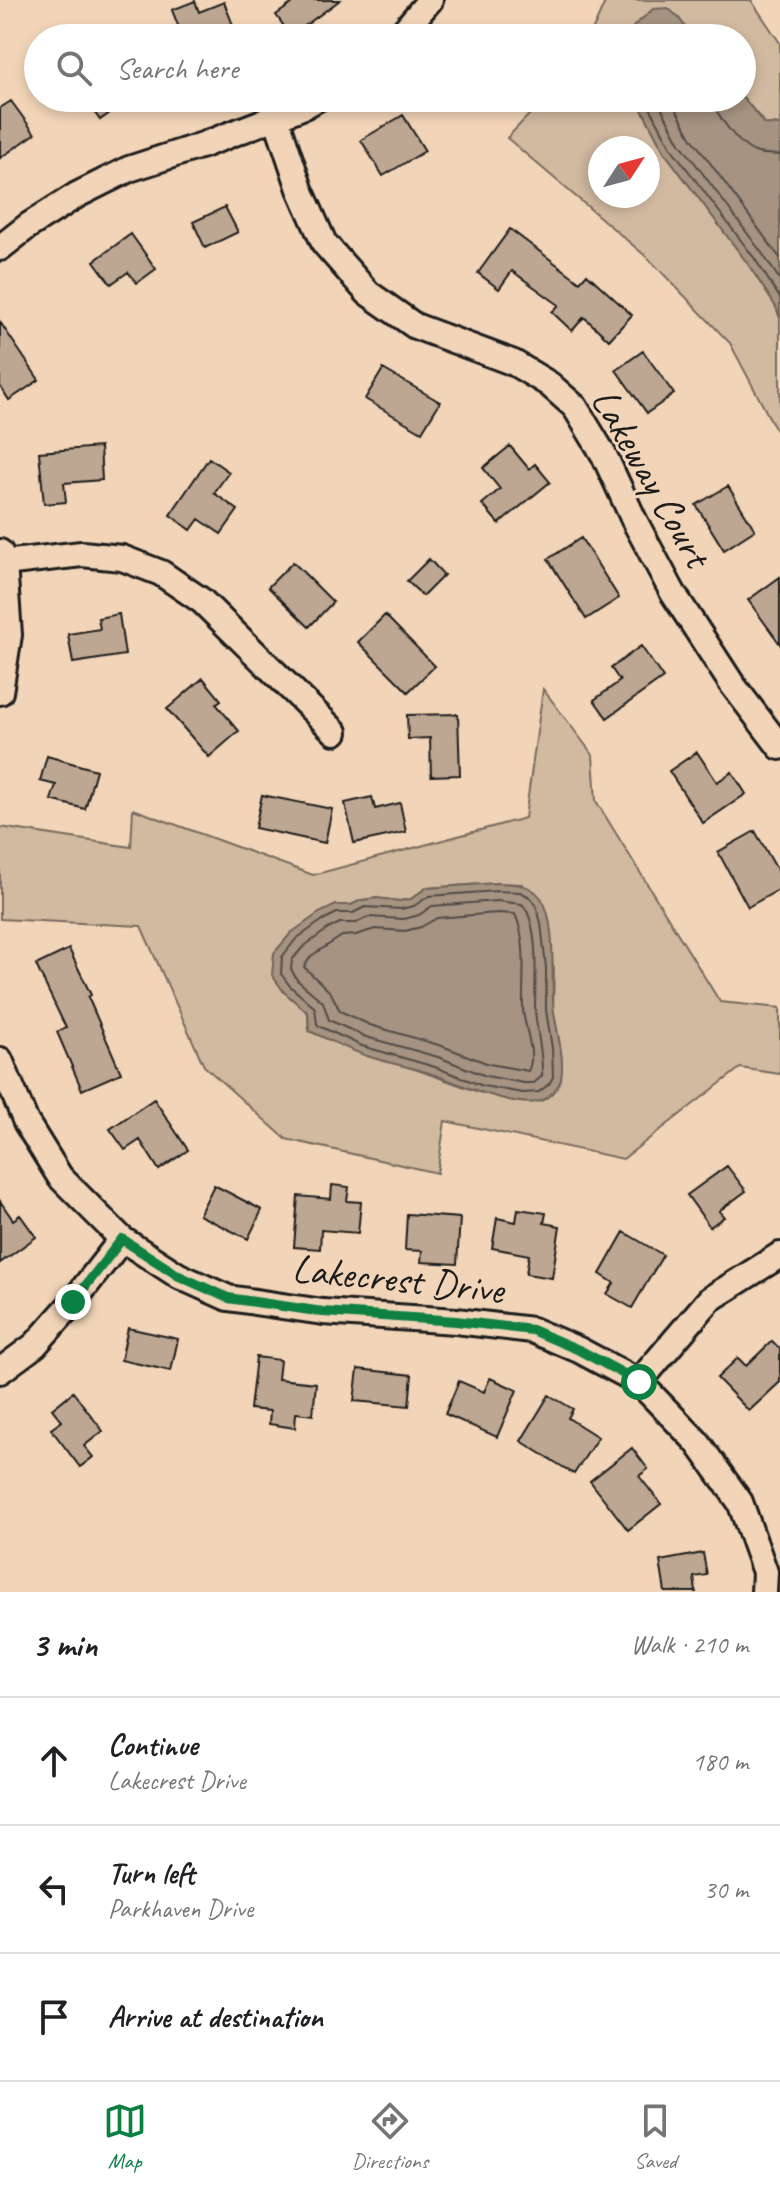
<!DOCTYPE html>
<html lang="en">
<head>
<meta charset="utf-8">
<style>
  :root { --surface:#fff; --page:#f2f2f2; --text:#202124; --muted:#757577; --line:#e0e0e0; --accent:#0b8043 }
  body { margin:0; font-family:Caveat,sans-serif; background:var(--page); color:var(--text) }
  .compass { position:absolute; left:588px; top:136px; width:72px; height:72px; border-radius:50%; background:var(--surface); box-shadow:0 4px 12px #0003; rotate:54deg }
  .stop { position:absolute; width:24px; height:24px; margin:-18px; border:6px solid #0b8043; border-radius:50%; background:#fff }
  .stop.end { background:#0b8043; border-color:#fff; box-shadow:0 2px 8px #0008 }
  .list { margin:0; padding:0; list-style:none }
  h2 { display:flex; justify-content:space-between; align-items:center; height:104px; margin:0; padding:0 32px; font-size:34px }
  h2 small { font-size:26px; font-weight:400; color:var(--muted) }
  .list li { display:grid; grid-template-columns:52px 1fr auto; gap:24px; align-items:center; box-sizing:border-box; height:128px; padding:0 32px; border-top:2px solid var(--line) }
  .list b { display:block; font-size:30px; white-space:nowrap }
  .list p { margin:0; font-size:26px; white-space:nowrap; color:var(--muted) }
  .list em { font-size:26px; font-style:normal; color:var(--muted) }
  .icon { flex:none; width:44px; height:44px; fill:none; stroke:currentColor; stroke-width:2; stroke-linecap:round; stroke-linejoin:round }
  .map { position:relative; flex:none; width:780px; height:1592px; overflow:hidden }
  .search { position:absolute; background:var(--surface); box-shadow:0 4px 12px #0003; left:24px; right:24px; top:24px; height:88px; display:flex; align-items:center; gap:20px; box-sizing:border-box; padding:0 28px; border-radius:44px; color:var(--muted); font-size:30px }
  .sheet { height:488px; background:var(--surface) }
  nav { display:flex; justify-content:space-around; align-items:center; box-sizing:border-box; height:112px; border-top:2px solid var(--line); background:var(--surface); font-size:22px; color:var(--muted) }
  nav a { display:grid; justify-items:center; gap:4px }
  nav .on { color:var(--accent) }
  .map>svg:first-child { display:block }
  .green { fill:#d2baa1; stroke:#776b5e; stroke-width:2; fill-rule:evenodd }
  .water { fill:#a69381; stroke:#6f6359; stroke-width:2 }
  .lines { fill:none; stroke-linecap:round; stroke-linejoin:round }
  .shore { stroke:#534c44; stroke-width:2 }
  .building { fill:#bda792; stroke:#1c1c1c; stroke-width:2 }
  .minor-casing { stroke:#1c1c1c; stroke-width:30 }
  .minor { stroke:#f2d5b8; stroke-width:24 }
  .route { stroke:#0b8043; stroke-width:10 }
  .labels { text-anchor:middle; stroke-width:6; stroke-linejoin:round; paint-order:stroke }
  .street-label { font-size:40px; fill:#1c1c1c; stroke:#f2d5b8 }
</style>
</head>
<body>
<div class="map">
<svg width="780" height="1592" viewBox="0 0 780 1592">
  <rect width="100%" height="100%" fill="#f2d5b8"/>
  <filter id="ink" filterUnits="userSpaceOnUse"><feTurbulence type="fractalNoise" baseFrequency=".0125" numOctaves="2"/><feDisplacementMap in="SourceGraphic" scale="16" xChannelSelector="R" yChannelSelector="G"/><feConvolveMatrix kernelMatrix="1 2 1 2 8 2 1 2 1" color-interpolation-filters="sRGB"/></filter>
  <g filter="url(#ink)">
    <path class="green" d="M606,0H751L780,43V125L765,124L742,96V38H693L678,17L634,26L627,38H589Z
      M545,98H636L665,153L748,264L776,307L780,318V438L730,343L649,259L507,138ZM600,148H648V196H600Z
      M543,689L593,755L596,801L720,1002L780,1008V1074L740,1068L623,1159L445,1121L437,1173L286,1139L204,1066L141,926L0,919V827L131,847L133,809L313,875L525,818ZM497,883L522,884L554,968L553,1009L560,1047L481,1093L309,1031L308,1013L336,905H351L362,900L377,898L399,901L411,899L426,888Z"/>
    <path class="water" d="M668,8L678,17L693,38H627L634,26L653,9Z
      M742,96L764,124L780,125V318L776,307L748,264L665,153L636,98H742Z
      M497,883C515,884 530,883 541,898C558,922 550,984 554,1012C557,1034 565,1057 561,1079C559,1087 549,1098 541,1101C516,1110 454,1081 429,1073C406,1066 382,1062 359,1053C342,1047 326,1038 309,1031L308,1013L284,992L272,975L274,953L291,933L319,913L336,905H351L362,900L377,898L399,901L411,899L426,888Z"/>
    <g class="lines">
      <path class="shore" d="M645,98L672,149L755,259L780,298
        M656,98L680,143L762,253L780,280
        M670,98L691,137L780,258
        M712,98C715,114 739,146 755,152C763,155 772,154 780,155
        M497,891L520,892L528,896L536,905L541,923L546,968V1010L552,1048L553,1077L549,1084L539,1092L523,1093L483,1086L435,1067L362,1046L319,1026L317,1024L315,1008L290,986L281,974L282,957L296,939L323,920L337,913H353L365,907L401,909L414,906L429,896Z
        M497,901L522,904C540,923 535,982 535,1008C536,1031 543,1051 542,1076L534,1083H524L486,1076L438,1057L366,1037L329,1020L323,1002L297,980L291,969L292,960L303,947L328,929L340,923H356L368,917L404,919L419,915L432,906Z
        M497,913L515,914C528,943 522,978 523,1009C524,1028 537,1054 528,1071L489,1064L442,1046L370,1025L340,1011L331,993L304,967L311,956L342,936L356,935L375,929L405,931L421,927L437,918Z"/>
    </g>
    <path class="building" d="M297,0H340L291,36L276,15Z
      M195,1L199,12L224,2L238,38H183L172,10Z
      M84,98H131L100,120Z
      M11,101L35,134L0,158V108Z
      M403,115L425,151L383,176L361,140Z
      M225,207L238,232L205,248L193,222Z
      M510,229L580,282L587,274L632,315L609,340L584,317L572,331L552,312L559,305L512,271L499,289L478,273Z
      M131,234L156,269L137,283L128,272L111,284L94,261Z
      M0,322L39,380L9,400L0,386Z
      M643,351L674,394L647,413L616,370Z
      M383,369L440,402L422,432L365,399Z
      M510,446L529,469L535,464L550,482L499,524L482,504L500,489L483,468Z
      M100,447L102,480L64,483L66,502L44,504L39,452Z
      M209,458L229,472L214,493L238,510L221,534L199,519L191,530L170,515Z
      M728,486L755,530L724,550L696,505Z
      M581,538L619,598L586,619L548,559Z
      M429,559L444,575L423,596L407,581Z
      M293,562L333,602L309,627L268,587Z
      M780,577V644L748,600Z
      M119,614L125,655L73,663L68,634L100,629L98,618Z
      M385,615L435,666L408,692L358,642Z
      M641,646L663,678L607,718L594,700L620,681L611,668Z
      M203,678L221,700L216,704L239,731L209,757L167,709Z
      M458,714L460,775L431,776L430,738L408,739L407,715Z
      M697,752L717,782L732,772L746,794L703,823L669,771Z
      M47,756L96,770L85,809L51,800L56,785L40,781Z
      M262,795L332,809L325,843L255,828Z
      M372,797L375,809L400,803L406,832L354,843L345,803Z
      M755,831L780,875V889L748,907L718,852Z
      M69,949L91,995L88,997L121,1073L82,1090L57,1032L66,1028L36,965Z
      M154,1099L188,1150L159,1170L140,1140L125,1150L110,1129Z
      M727,1166L746,1191L719,1211L724,1217L710,1227L687,1195Z
      M214,1185L262,1210L248,1239L199,1215Z
      M332,1185L349,1187L347,1201L361,1202L358,1233L321,1230L320,1249L294,1247L298,1196L331,1199Z
      M0,1201L13,1220L20,1215L36,1237L0,1263Z
      M518,1209L546,1213L544,1223L560,1226L552,1278L526,1274L529,1255L492,1248L497,1218L516,1222Z
      M407,1214L460,1218L457,1264L421,1262L422,1251L405,1250Z
      M624,1232L663,1255L632,1308L607,1294L614,1283L600,1274Z
      M128,1328L178,1339L171,1371L121,1360Z
      M772,1341L780,1349V1382L749,1411L717,1378L738,1358L746,1366Z
      M256,1357L280,1360L278,1379L316,1383L313,1415L296,1413L295,1428L269,1424L270,1411L250,1409Z
      M358,1369L412,1375L409,1406L354,1401Z
      M490,1378L517,1390L497,1437L445,1414L459,1381L484,1392Z
      M73,1392L103,1431L84,1446L93,1457L80,1467L51,1429L62,1421L52,1409Z
      M549,1395L573,1409L568,1418L598,1437L574,1474L521,1441Z
      M632,1448L648,1469L639,1476L661,1504L628,1530L590,1481Z
      M703,1553L707,1575L694,1577L696,1592H665L660,1561Z"/>
    <g class="lines">
      <g class="minor-casing">
        <path id="minor" d="M398,38L430,0
          M276,117L300,189L324,243L368,293L415,326L514,363L549,384L575,407L604,455L634,520L673,593L732,684L780,747
          M0,248L28,226L77,195L129,169L203,145L304,106L318,98
          M0,552L4,563L9,635L0,692
          M4,563L82,554L122,558L161,573L202,601L335,732
          M0,1060L26,1122L60,1177L122,1239L179,1276L228,1298L323,1312L456,1321L532,1330L579,1350L639,1382L697,1442L740,1502L765,1572L764,1592
          M0,1371L35,1345L73,1302L122,1239
          M639,1382L710,1299L780,1255"/>
      </g>
      <use href="#minor" class="minor"/>
    </g>
  </g>
  <g class="lines" filter="url(#ink)">
    <path class="route" d="M73,1302L122,1239L179,1276L228,1298L323,1312L456,1321L532,1330L579,1350L639,1382"/>
  </g>
  <g class="labels">
    <g class="street-label">
      <text transform="translate(652 477) rotate(60)" y="14">Lakeway Court</text>
      <text transform="translate(398 1278) rotate(6)" y="14">Lakecrest Drive</text>
    </g>
  </g>
</svg>
<svg class="compass" viewBox="-18 -18 36 36"><path d="M0-13l5 13h-10z" fill="#e53935"/><path d="M0 13l5-13h-10z" fill="#757577"/></svg>
<div class="stop" style="left:639px;top:1382px"></div>
<div class="stop end" style="left:73px;top:1302px"></div>
<div class="search"><svg class="icon" aria-label="search" viewBox="0 0 24 24"><circle cx="10" cy="10" r="6"/><path d="M15 15l6 6"/></svg>Search here</div>
</div>
<section class="sheet">
<h2>3 min<small>Walk · 210 m</small></h2>
<ul class="list">
<li><svg class="icon" aria-label="ahead" viewBox="0 0 24 24"><path d="M12 20V5M6 11l6-6 6 6"/></svg><div><b>Continue</b><p>Lakecrest Drive</p></div><em>180 m</em></li>
<li><svg class="icon" aria-label="left" viewBox="0 0 24 24"><path d="M17 20v-9H6M10 6l-5 5 5 5"/></svg><div><b>Turn left</b><p>Parkhaven Drive</p></div><em>30 m</em></li>
<li><svg class="icon" aria-label="arrive" viewBox="0 0 24 24"><path d="M6 21V4h12l-3 4 3 4H6"/></svg><div><b>Arrive at destination</b></div></li>
</ul>
</section>
<nav>
<a class="on"><svg class="icon" aria-label="map" viewBox="0 0 24 24"><path d="M3 6l6-2 6 2 6-2v14l-6 2-6-2-6 2zM9 4v14M15 6v14"/></svg>Map</a>
<a><svg class="icon" aria-label="directions" viewBox="0 0 24 24"><path d="M12 3l9 9-9 9-9-9zM9 14v-3h6M13 9l2 2-2 2"/></svg>Directions</a>
<a><svg class="icon" aria-label="saved" viewBox="0 0 24 24"><path d="M7 4h10v16l-5-4-5 4z"/></svg>Saved</a>
</nav>
</body>
</html>
